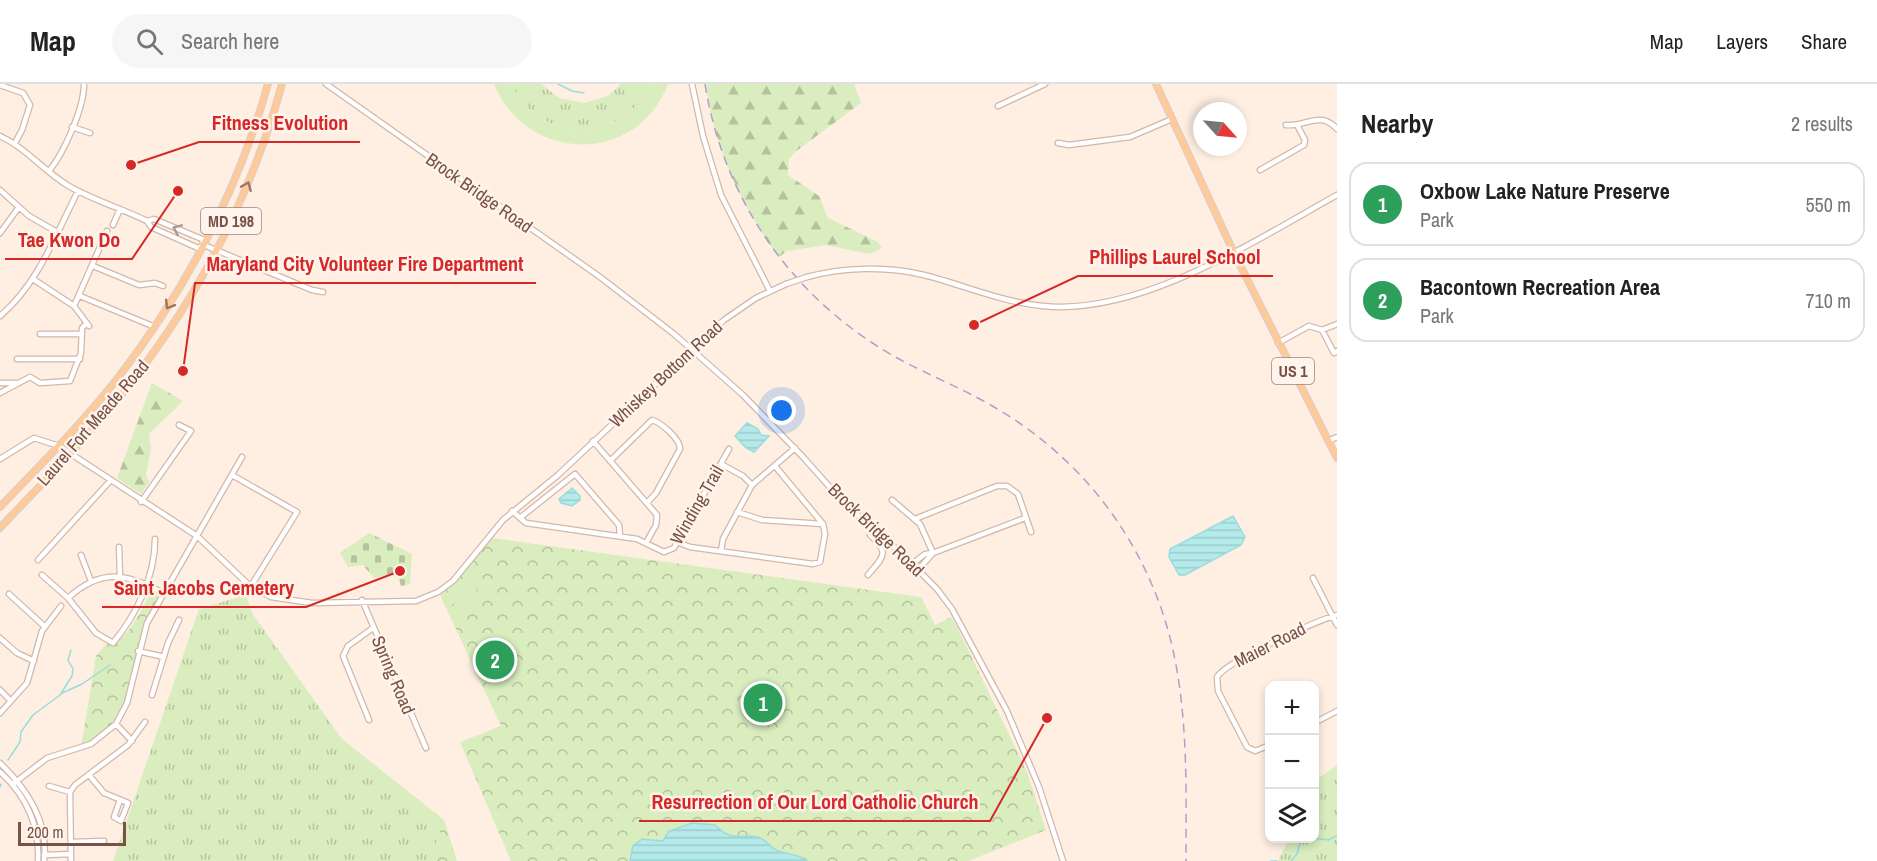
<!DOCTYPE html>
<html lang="en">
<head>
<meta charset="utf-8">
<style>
  :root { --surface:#fff; --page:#f6f6f6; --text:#222; --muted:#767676; --line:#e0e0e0; --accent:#1a73e8 }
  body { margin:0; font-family:"Archivo Narrow",sans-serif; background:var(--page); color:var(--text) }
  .controls { position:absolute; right:18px; bottom:18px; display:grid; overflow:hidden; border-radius:12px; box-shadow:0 3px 9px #0003 }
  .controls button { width:54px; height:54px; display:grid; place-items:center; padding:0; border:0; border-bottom:2px solid var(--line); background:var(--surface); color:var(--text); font:30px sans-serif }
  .compass { position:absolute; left:1193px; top:18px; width:54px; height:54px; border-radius:50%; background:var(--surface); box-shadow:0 3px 9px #0003; rotate:117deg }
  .scale { position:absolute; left:18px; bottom:15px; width:108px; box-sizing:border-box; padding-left:6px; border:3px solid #795146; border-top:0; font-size:16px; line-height:21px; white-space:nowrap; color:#795146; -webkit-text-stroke:4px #fff4eb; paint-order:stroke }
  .you { position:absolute; left:782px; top:327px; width:21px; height:21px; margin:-15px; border:4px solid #fff; border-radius:50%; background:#1a73e8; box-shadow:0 0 0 9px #1a73e833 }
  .badge { display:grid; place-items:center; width:39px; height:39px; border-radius:50%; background:var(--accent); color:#fff; font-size:20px; font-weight:700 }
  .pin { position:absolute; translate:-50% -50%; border:3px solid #fff; box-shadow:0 2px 6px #0006 }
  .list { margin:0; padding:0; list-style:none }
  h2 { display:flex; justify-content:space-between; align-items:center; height:78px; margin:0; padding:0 24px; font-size:26px }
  h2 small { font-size:20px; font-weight:400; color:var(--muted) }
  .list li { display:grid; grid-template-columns:39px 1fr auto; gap:18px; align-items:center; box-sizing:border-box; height:84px; margin:0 12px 12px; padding:0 12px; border:2px solid var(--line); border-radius:18px }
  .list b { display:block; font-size:22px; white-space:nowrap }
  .list p { margin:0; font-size:20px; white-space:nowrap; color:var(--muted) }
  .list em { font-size:20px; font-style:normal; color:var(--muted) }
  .icon { flex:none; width:33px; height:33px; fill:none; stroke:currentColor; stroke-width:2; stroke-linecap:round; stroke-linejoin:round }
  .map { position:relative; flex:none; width:1337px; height:777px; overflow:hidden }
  header { display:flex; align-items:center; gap:36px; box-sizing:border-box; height:84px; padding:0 30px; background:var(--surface); border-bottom:2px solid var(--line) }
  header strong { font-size:28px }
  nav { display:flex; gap:33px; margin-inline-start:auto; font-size:21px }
  .search { width:420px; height:54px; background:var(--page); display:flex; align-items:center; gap:15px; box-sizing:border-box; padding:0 21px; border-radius:33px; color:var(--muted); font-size:22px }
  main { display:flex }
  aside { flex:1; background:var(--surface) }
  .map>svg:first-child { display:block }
  .grass { fill:url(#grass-tufts) }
  .forest { fill:url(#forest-firs) }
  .cemetery { fill:url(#cemetery-stones) }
  .park { fill:url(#park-crowns) }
  .garden { fill:#d9edbf }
  .water { fill:url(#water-rules); stroke:#9adcdc; stroke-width:1.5 }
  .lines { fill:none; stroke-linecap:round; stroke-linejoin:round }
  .stream { stroke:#9adcdc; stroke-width:1.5 }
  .minor-casing { stroke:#d3b7aa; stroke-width:7 }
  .major-casing { stroke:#d9cecb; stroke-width:8 }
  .minor { stroke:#fff; stroke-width:4.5 }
  .major { stroke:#ffca99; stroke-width:6 }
  .rail { stroke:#b0a0c9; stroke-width:1.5; stroke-dasharray:9 6; stroke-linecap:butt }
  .minor-bridge-casing { stroke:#d3b7aa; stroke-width:7; stroke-linecap:butt }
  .minor-bridge { stroke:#fff; stroke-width:4.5 }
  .oneway { stroke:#a1755f }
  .oneway2 { stroke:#af9790 }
  .labels { text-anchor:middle; stroke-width:5; stroke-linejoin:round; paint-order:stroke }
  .shield { fill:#fff4eb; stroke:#a18278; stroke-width:1.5 }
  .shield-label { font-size:16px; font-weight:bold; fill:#795146 }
  .street-label { font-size:18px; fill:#795146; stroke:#fff4eb }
  .leader { fill:none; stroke:#d62828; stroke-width:2 }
  .callout-dot { fill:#d62828; stroke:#fff4eb; stroke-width:2 }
  .callout-label { font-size:20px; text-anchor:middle; font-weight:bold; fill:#d62828; stroke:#fff4eb; stroke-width:5; stroke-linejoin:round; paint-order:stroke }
</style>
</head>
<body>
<header>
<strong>Map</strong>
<div class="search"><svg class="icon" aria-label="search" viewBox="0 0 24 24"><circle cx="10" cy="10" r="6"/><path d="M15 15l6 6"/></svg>Search here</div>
<nav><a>Map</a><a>Layers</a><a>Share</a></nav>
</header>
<main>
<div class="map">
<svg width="1337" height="777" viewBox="0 0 1337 777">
  <defs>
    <pattern id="grass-tufts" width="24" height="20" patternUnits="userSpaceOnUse" patternTransform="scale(1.5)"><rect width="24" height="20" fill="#d9edbf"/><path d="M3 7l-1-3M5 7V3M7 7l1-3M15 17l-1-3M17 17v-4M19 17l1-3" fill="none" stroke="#b5c29d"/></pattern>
    <pattern id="forest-firs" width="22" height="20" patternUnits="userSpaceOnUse" patternTransform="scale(1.5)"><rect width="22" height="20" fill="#d9edbf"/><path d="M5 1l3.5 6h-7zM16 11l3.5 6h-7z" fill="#b5c29d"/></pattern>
    <pattern id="cemetery-stones" width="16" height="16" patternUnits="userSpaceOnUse" patternTransform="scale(1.5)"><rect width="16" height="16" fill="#d9edbf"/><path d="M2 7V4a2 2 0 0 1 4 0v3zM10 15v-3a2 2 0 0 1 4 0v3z" fill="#b5c29d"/></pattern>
    <pattern id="park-crowns" width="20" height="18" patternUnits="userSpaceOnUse" patternTransform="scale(1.5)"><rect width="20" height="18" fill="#d9edbf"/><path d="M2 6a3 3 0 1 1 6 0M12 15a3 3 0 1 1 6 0" fill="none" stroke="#b5c29d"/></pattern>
    <pattern id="water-rules" width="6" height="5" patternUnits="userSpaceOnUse" patternTransform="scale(1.5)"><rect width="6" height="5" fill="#b5eaea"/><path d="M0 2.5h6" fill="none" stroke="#9fcaca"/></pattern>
  </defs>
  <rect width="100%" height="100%" fill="#feefe2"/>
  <path class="grass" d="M511,0H541L559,14L584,19L608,12L621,0H652C623,59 539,61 511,0Z
    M246,511L252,529L342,655L444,736L430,777H113L199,525Z
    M1337,681V777H1278L1289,755L1314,754L1315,703L1319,694Z"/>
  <path class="forest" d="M706,0H854L861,19L795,68L789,75L788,91L819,112L828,134L878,158L882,164L870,170L825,161L787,167L779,173C741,122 714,63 706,0Z
    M152,299L183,317L149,350L151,364L146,391L149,398L141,410L117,394Z"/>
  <path class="cemetery" d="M369,449L412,470L410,500L401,502L399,495L390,490L374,494L363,481L348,483L340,469Z"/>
  <path class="park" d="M491,454L921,513L935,541L951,533L957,543L1027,688L1046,746L968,777H511L460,658L501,642L440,511L455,500Z
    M153,504L163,509L151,530L124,626L105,650L81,663L96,572L106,560C126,563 145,519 153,504Z
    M444,736L457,777H430Z"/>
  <path class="garden" d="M494,0H511C539,61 623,59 652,0H668C637,82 526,79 494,0Z
    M472,493L481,521L455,526L450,508L459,505L460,497Z
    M504,561L512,577L511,591L501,601L489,604L476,577L477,573Z"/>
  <path class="water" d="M747,339L758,345L761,351L769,352L754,368L746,364L735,352Z
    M572,404L580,412V416L572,422L561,419L559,415Z
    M1233,432L1245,453L1241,461L1185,491H1179L1169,473L1170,465Z
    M692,739L715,741C733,759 737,749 757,753C767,755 768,762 776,766C787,771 797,769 807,777H630L633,762L642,755L663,757L669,747Z"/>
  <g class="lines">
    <path class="stream" d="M558,0L572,7L584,9
      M62,609L82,600L110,581
      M8,676L20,658L21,648L33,631L60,611L72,592L73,585L68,576L71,566
      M0,703L1,700
      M1314,754L1328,756L1337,752
      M1271,777H1277
      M1291,777L1297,770L1301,754"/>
    <g class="minor-casing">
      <path id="minor" d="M326,0L600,193L674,250L743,311L803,373L844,419L901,469L937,505L952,525L1007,627L1039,703L1063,777
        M692,0L703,52L721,111L770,207
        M0,1L23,9L30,21L22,46L15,59
        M998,22L1045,0
        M1286,41C1306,43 1320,26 1337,45
        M72,43L90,49
        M0,52C26,64 43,86 67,101C92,116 121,124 147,137L151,143L198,164L202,162
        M1058,59L1069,61L1130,53L1172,35
        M1260,86L1304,61L1305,56L1297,41
        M49,87C64,69 84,24 84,0
        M0,106L29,132L57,148
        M147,137L154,135L202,155L204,161
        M113,141L120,125
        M0,149L19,123
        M204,161L312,206L323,208
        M93,182L139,201L155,199L163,202
        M807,193C844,183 886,182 924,191C964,201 1001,218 1043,222C1140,232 1254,157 1337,111
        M33,195L74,222L89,242
        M80,212L155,243
        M74,222L107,147
        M0,232C38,200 56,150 78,107
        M1322,246L1334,269L1337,267
        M40,250H81
        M1278,259L1309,242L1322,246L1337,240
        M17,275H80
        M0,299H19
        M0,309L30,293L40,299L70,297L81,269L82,244L87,239
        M593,357L657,431L656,441L646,459
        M1328,357L1337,353
        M0,375L34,354L59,362L197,452L248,500L271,513L312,519L416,517L438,508L453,497L503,436L558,391L724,236L756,214L786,200
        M610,377L652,336C662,339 680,355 680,365L656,409L647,419
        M721,380L743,392L752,401
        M232,391L297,428L251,502
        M892,416L920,440L933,469L1025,434
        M141,418L191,347L179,341
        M512,427L526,439L637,455L664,468L674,464L729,365
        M737,428L762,436L823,440
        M521,433L575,390L619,441L620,452
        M915,435L997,402H1007L1018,410L1031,448
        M677,458L690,463L813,480L820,478L825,450L823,440L775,382
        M119,463L120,492
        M721,467L723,455L752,401L795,364
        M81,471L91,497
        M38,476L110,397
        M912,480L925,470L933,469L918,486
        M42,491L68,514L96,549L113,559C137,530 155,492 155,455
        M868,491C884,472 890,469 870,451
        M1313,494L1337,541
        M9,510L44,542
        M68,514C101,484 127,489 163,509
        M362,516L426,664
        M0,554L17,569L34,577
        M138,567L164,573
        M0,606L11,617
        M152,611L168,559L179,536
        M0,629L27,599L42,547L61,522
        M369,636L343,572L348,562L373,544
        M1314,639L1337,627
        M116,640L132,657
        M1270,661L1255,667L1247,663L1218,607L1217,593C1227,577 1316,537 1337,531
        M0,679C27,705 49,738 44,777
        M0,688C26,711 40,742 38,777
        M89,691L104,709L126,718L128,719L121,737L114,733L120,716
        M13,700L47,674L91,660L116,640L127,619L147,539L242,373
        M49,702L70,708
        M71,758L104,757
        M44,771L71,770
        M71,777L70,708L75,701L128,661L145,638"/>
    </g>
    <g class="major-casing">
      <path id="major" d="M1156,0L1234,169L1337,374
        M0,423C40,381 81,341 117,295C185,207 238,107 268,0
        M0,444C36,405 75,368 108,327C189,231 249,120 282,0"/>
    </g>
    <use href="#minor" class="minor"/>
    <use href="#major" class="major"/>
    <path class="rail" d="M705,0C722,107 783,201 874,260C910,284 950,298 987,319C1061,360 1119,423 1152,501C1190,588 1186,685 1186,777"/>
    <g class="minor-bridge-casing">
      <path id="minor-bridge" d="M786,200L807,193"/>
    </g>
    <use href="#minor-bridge" class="minor-bridge"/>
  </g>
  <defs><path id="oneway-chevron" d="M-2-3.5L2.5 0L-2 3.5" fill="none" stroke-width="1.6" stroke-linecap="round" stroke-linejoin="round" transform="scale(1.5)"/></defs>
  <g class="oneway">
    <use href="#oneway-chevron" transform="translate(247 102) rotate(-67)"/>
    <use href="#oneway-chevron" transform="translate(169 221) rotate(122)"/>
  </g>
  <use class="oneway2" href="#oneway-chevron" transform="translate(177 145) rotate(-157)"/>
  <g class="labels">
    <g class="shield">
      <rect x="201" y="124" width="60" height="26" rx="4.5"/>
      <rect x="1272" y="274" width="42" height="26" rx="4.5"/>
    </g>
    <g class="shield-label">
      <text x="231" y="143">MD 198</text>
      <text x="1293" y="293">US 1</text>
    </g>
    <g class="street-label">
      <text transform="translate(479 109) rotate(35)" y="6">Brock Bridge Road</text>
      <text transform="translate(666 290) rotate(-43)" y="6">Whiskey Bottom Road</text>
      <text transform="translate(93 339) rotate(-49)" y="6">Laurel Fort Meade Road</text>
      <text transform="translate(697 421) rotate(-60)" y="6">Winding Trail</text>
      <text transform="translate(876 446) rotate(44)" y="6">Brock Bridge Road</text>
      <text transform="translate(1270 561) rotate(-27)" y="6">Maier Road</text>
      <text transform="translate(393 591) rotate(67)" y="6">Spring Road</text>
    </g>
  </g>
  <path class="leader" d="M131 81L199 58H360M178 107L132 175H5M974 241L1078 192H1273M183 287L195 199H536M400 487L306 523H102M1047 634L990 737H639"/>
  <g class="callout-dot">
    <circle cx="131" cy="81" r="6"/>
    <circle cx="178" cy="107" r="6"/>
    <circle cx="974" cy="241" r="6"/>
    <circle cx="183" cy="287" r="6"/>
    <circle cx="400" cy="487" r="6"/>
    <circle cx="1047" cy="634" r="6"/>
  </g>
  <g class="callout-label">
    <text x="280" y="46">Fitness Evolution</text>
    <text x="69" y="163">Tae Kwon Do</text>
    <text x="1175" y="180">Phillips Laurel School</text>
    <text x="365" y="187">Maryland City Volunteer Fire Department</text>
    <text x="204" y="511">Saint Jacobs Cemetery</text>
    <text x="815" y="725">Resurrection of Our Lord Catholic Church</text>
  </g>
</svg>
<div class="controls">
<button>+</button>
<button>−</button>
<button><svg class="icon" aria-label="layers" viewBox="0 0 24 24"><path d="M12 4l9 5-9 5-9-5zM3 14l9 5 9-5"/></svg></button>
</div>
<svg class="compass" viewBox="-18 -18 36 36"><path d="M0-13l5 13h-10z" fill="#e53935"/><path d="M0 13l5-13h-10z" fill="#767676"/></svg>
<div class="scale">200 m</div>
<div class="you"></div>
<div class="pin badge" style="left:763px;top:619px;background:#2e9e5b">1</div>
<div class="pin badge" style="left:495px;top:576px;background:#2e9e5b">2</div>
</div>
<aside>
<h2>Nearby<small>2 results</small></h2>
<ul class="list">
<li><span class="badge" style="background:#2e9e5b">1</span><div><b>Oxbow Lake Nature Preserve</b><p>Park</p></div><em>550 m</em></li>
<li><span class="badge" style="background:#2e9e5b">2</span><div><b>Bacontown Recreation Area</b><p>Park</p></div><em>710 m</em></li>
</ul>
</aside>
</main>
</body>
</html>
